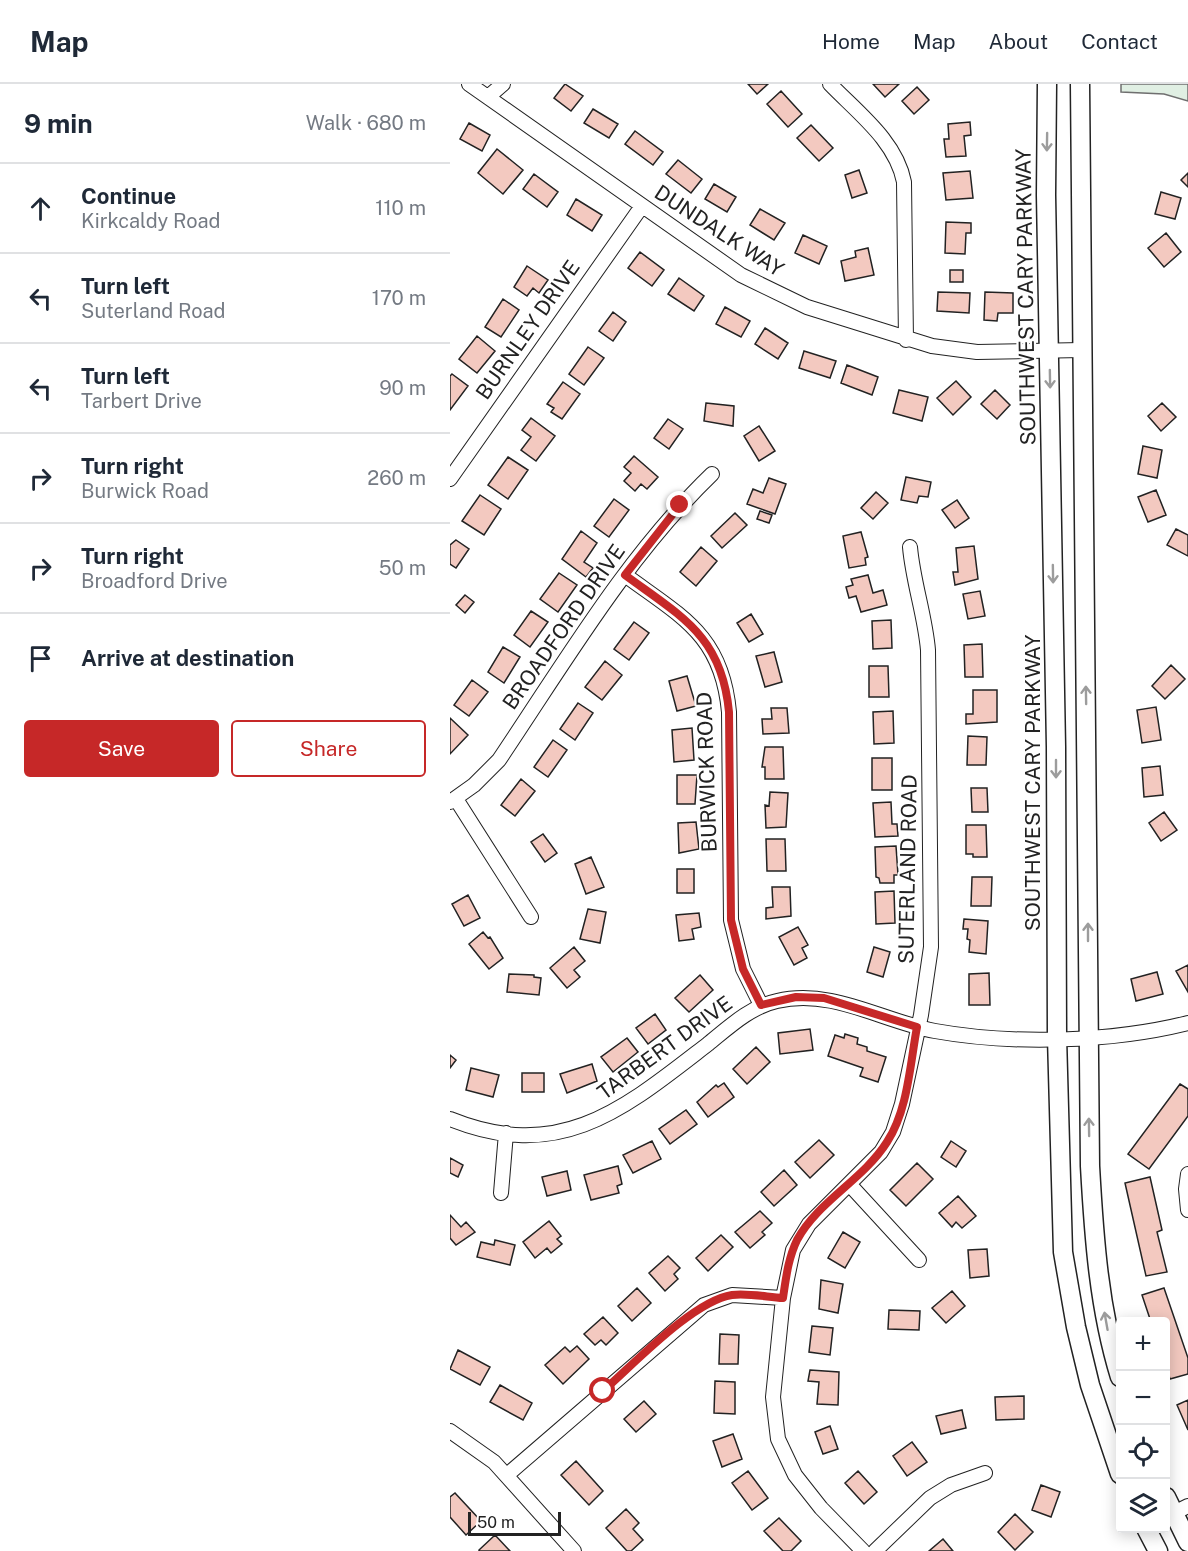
<!DOCTYPE html>
<html lang="en">
<head>
<meta charset="utf-8">
<style>
  :root { --surface:#fff; --page:#f6f6f7; --text:#1f2937; --muted:#747a83; --line:#e0e1e3; --accent:#c62828 }
  body { margin:0; font-family:"Public Sans",sans-serif; background:var(--page); color:var(--text) }
  .controls { position:absolute; right:18px; bottom:18px; display:grid; overflow:hidden; border-radius:6px; box-shadow:0 3px 15px #0003 }
  .controls button { width:54px; height:54px; display:grid; place-items:center; padding:0; border:0; border-bottom:2px solid var(--line); background:var(--surface); color:var(--text); font:30px sans-serif }
  .scale { position:absolute; left:18px; bottom:15px; width:93px; box-sizing:border-box; padding-left:6px; border:3px solid #222; border-top:0; font-size:16px; line-height:21px; white-space:nowrap; color:#222; -webkit-text-stroke:4px #fff; paint-order:stroke }
  .stop { position:absolute; width:18px; height:18px; margin:-14px; border:4px solid #c62828; border-radius:50%; background:#fff }
  .stop.end { background:#c62828; border-color:#fff; box-shadow:0 2px 6px #0008 }
  .list { margin:0; padding:0; list-style:none }
  h2 { display:flex; justify-content:space-between; align-items:center; height:78px; margin:0; padding:0 24px; font-size:26px }
  h2 small { font-size:20px; font-weight:400; color:var(--muted) }
  .list li { display:grid; grid-template-columns:39px 1fr auto; gap:18px; align-items:center; box-sizing:border-box; height:90px; padding:0 24px; border-top:2px solid var(--line) }
  .list b { display:block; font-size:22px; white-space:nowrap }
  .list p { margin:0; font-size:20px; white-space:nowrap; color:var(--muted) }
  .list em { font-size:20px; font-style:normal; color:var(--muted) }
  .actions { display:flex; gap:12px; padding:18px 24px }
  .actions a { flex:1; padding:14px 0; border:2px solid var(--accent); border-radius:6px; text-align:center; font-size:21px; color:var(--accent) }
  .actions .main { background:var(--accent); color:#fff }
  .icon { flex:none; width:33px; height:33px; fill:none; stroke:currentColor; stroke-width:2; stroke-linecap:round; stroke-linejoin:round }
  .map { position:relative; flex:none; width:738px; height:1467px; overflow:hidden }
  header { display:flex; align-items:center; gap:36px; box-sizing:border-box; height:84px; padding:0 30px; background:var(--surface); border-bottom:2px solid var(--line) }
  header strong { font-size:28px }
  nav { display:flex; gap:33px; margin-inline-start:auto; font-size:21px }
  main { display:flex }
  aside { flex:1; background:var(--surface) }
  .map>svg:first-child { display:block }
  .green { fill:#e0efe3; stroke:#6f6f6f; stroke-width:1.5 }
  .building { fill:#f3c9c0; stroke:#222; stroke-width:1.5 }
  .lines { fill:none; stroke-linecap:round; stroke-linejoin:round }
  .minor-casing { stroke:#222; stroke-width:16 }
  .major-casing { stroke:#222; stroke-width:21 }
  .minor { stroke:#fff; stroke-width:14 }
  .major { stroke:#fff; stroke-width:18 }
  .oneway { stroke:#9c9c9c }
  .route { stroke:#c62828; stroke-width:8 }
  .labels { text-anchor:middle; stroke-width:4.5; stroke-linejoin:round; paint-order:stroke }
  .street-label { font-size:21px; fill:#222; stroke:#fff }
</style>
</head>
<body>
<header>
<strong>Map</strong>
<nav><a>Home</a><a>Map</a><a>About</a><a>Contact</a></nav>
</header>
<main>
<aside>
<h2>9 min<small>Walk · 680 m</small></h2>
<ul class="list">
<li><svg class="icon" aria-label="ahead" viewBox="0 0 24 24"><path d="M12 20V5M6 11l6-6 6 6"/></svg><div><b>Continue</b><p>Kirkcaldy Road</p></div><em>110 m</em></li>
<li><svg class="icon" aria-label="left" viewBox="0 0 24 24"><path d="M17 20v-9H6M10 6l-5 5 5 5"/></svg><div><b>Turn left</b><p>Suterland Road</p></div><em>170 m</em></li>
<li><svg class="icon" aria-label="left" viewBox="0 0 24 24"><path d="M17 20v-9H6M10 6l-5 5 5 5"/></svg><div><b>Turn left</b><p>Tarbert Drive</p></div><em>90 m</em></li>
<li><svg class="icon" aria-label="right" viewBox="0 0 24 24"><path d="M7 20v-9h11M14 6l5 5-5 5"/></svg><div><b>Turn right</b><p>Burwick Road</p></div><em>260 m</em></li>
<li><svg class="icon" aria-label="right" viewBox="0 0 24 24"><path d="M7 20v-9h11M14 6l5 5-5 5"/></svg><div><b>Turn right</b><p>Broadford Drive</p></div><em>50 m</em></li>
<li><svg class="icon" aria-label="arrive" viewBox="0 0 24 24"><path d="M6 21V4h12l-3 4 3 4H6"/></svg><div><b>Arrive at destination</b></div></li>
</ul>
<div class="actions"><a class="main">Save</a><a>Share</a></div>
</aside>
<div class="map">
<svg width="738" height="1467" viewBox="0 0 738 1467">
  <rect width="100%" height="100%" fill="#fff"/>
  <path class="green" d="M671,0H738V17L714,10L671,8Z"/>
  <path class="building" d="M115,0L133,12L121,27L104,14Z
    M298,0H318L307,10Z
    M423,0H449L435,13Z
    M467,3L479,16L464,30L452,17Z
    M331,7L352,30L338,43L317,20Z
    M143,25L168,40L159,54L134,39Z
    M520,38L521,51L514,52L516,72L496,73L494,55H499L498,40Z
    M19,39L40,51L32,67L10,55Z
    M361,41L383,64L369,77L347,54Z
    M185,47L213,68L203,81L175,60Z
    M47,65L73,86L53,110L28,89Z
    M228,76L252,95L241,109L216,90Z
    M409,86L417,109L402,114L395,91Z
    M520,87L523,114L496,116L493,89Z
    M738,89V103L731,96Z
    M84,90L108,108L97,123L73,105Z
    M264,100L286,113L277,128L255,115Z
    M711,108L731,114L725,135L705,130Z
    M126,115L152,131L142,147L117,131Z
    M310,125L335,139L324,156L300,141Z
    M496,138L521,139V149H516L515,170L495,169Z
    M716,149L731,168L714,183L698,164Z
    M353,151L377,162L369,180L345,169Z
    M418,164L424,191L395,197L391,177L406,173L405,167Z
    M190,168L214,186L202,202L178,184Z
    M77,182L98,196L89,209L83,204L77,212L64,203Z
    M500,186H513V198H500Z
    M229,194L254,212L244,227L218,210Z
    M488,208L520,209L519,229L487,227Z
    M535,208L563,209V229H548L547,237L534,236Z
    M53,215L69,226L51,253L35,243Z
    M275,223L300,237L291,253L266,240Z
    M163,228L176,238L163,257L149,247Z
    M315,244L338,259L328,275L305,260Z
    M27,252L45,267L27,289L9,275Z
    M138,263L154,274L134,301L119,290Z
    M354,267L386,277L380,294L349,284Z
    M397,281L428,293L422,311L391,299Z
    M2,290L18,302L0,326V292Z
    M506,297L521,313L503,331L487,314Z
    M113,298L130,310L112,335L101,328L104,324L97,320Z
    M449,306L478,313L472,337L443,329Z
    M545,306L560,321L547,335L531,320Z
    M256,319L284,322L283,342L254,337Z
    M712,319L726,333L711,347L698,332Z
    M81,334L105,352L86,377L71,366L81,353L72,346Z
    M218,335L233,345L219,365L204,354Z
    M309,342L325,367L309,377L294,352Z
    M693,362L712,366L707,394L688,390Z
    M184,372L208,393L197,405L191,400L185,407L174,397L181,389L174,383Z
    M58,373L78,386L58,415L38,401Z
    M456,393L481,398L478,413L469,412L467,419L451,416Z
    M319,394L336,400L325,430L297,420L303,405L313,409Z
    M706,406L716,431L698,438L688,413Z
    M426,408L438,419L423,435L411,424Z
    M30,411L51,425L34,451L12,437Z
    M164,415L179,426L159,453L144,442Z
    M507,416L519,434L505,444L492,426Z
    M310,427L322,431L319,439L307,435Z
    M285,429L297,441L272,464L261,452Z
    M726,445L738,451V472L717,461Z
    M131,447L147,459L134,478L143,484L136,493L112,475Z
    M411,448L418,473L415,474L416,481L399,484L393,452Z
    M6,456L19,465L6,484L0,480V461Z
    M524,462L528,495L505,501L503,488H508L506,464Z
    M251,463L267,477L246,502L230,488Z
    M109,489L127,501L108,528L90,515Z
    M418,491L423,509L433,506L437,521L411,528L406,512L399,514L396,503L403,501L401,495Z
    M530,507L535,532L518,535L513,510Z
    M15,511L24,518L15,529L6,521Z
    M81,527L98,538L80,563L64,551Z
    M301,530L313,550L299,558L287,539Z
    M441,536L442,564L423,565L422,537Z
    M184,538L199,549L179,576L164,565Z
    M532,560L533,593H515L514,561Z
    M53,563L70,573L54,599L38,588Z
    M324,568L332,598L315,603L306,572Z
    M155,577L172,591L152,616L135,603Z
    M721,581L735,595L715,615L702,602Z
    M419,582H438L439,613H419Z
    M237,592L246,622L227,627L219,597Z
    M22,596L38,608L19,632L4,621Z
    M523,606H547V638L516,640V630H523Z
    M128,619L143,629L125,656L110,645Z
    M706,623L711,656L692,659L687,626Z
    M321,624H337L339,649L313,650L312,635H322Z
    M443,627L444,659L424,660L423,628Z
    M0,634L18,651L0,670Z
    M242,644L244,676L224,678L222,646Z
    M518,652L537,653L536,681H517Z
    M103,656L117,666L98,693L84,683Z
    M315,663H333L334,695H315V683H312Z
    M422,674H442V706H422Z
    M710,682L713,711L694,713L692,684Z
    M227,691H247L245,720H227Z
    M71,695L85,707L65,732L51,721Z
    M521,704H537L538,728H522Z
    M320,708L338,709L336,743L316,744L315,721L319,722Z
    M441,718L442,740H447L448,752L425,753L423,719Z
    M714,728L727,746L711,757L699,739Z
    M246,738L249,765L229,769L228,739Z
    M516,741H536L537,773H523V770H516Z
    M93,750L107,769L95,778L81,758Z
    M316,755H335L336,787H317Z
    M446,762L448,791H444V799H430L429,794L426,793L425,763Z
    M141,773L154,803L136,810L125,780Z
    M227,785H244V809H227Z
    M522,793H542L541,822H521Z
    M322,803H340L341,832L316,835V824L323,823Z
    M444,807L445,839L426,840L425,808Z
    M18,811L30,834L14,842L2,820Z
    M138,825L156,828L150,859L130,855Z
    M249,829L251,843L242,845L244,855L229,857L226,831Z
    M514,835L538,837L536,870L519,868L520,856L517,855L518,845H513Z
    M348,843L358,861L352,864L357,874L344,881L329,853Z
    M33,848L38,854L40,853L53,874L39,885L19,860Z
    M124,863L135,877L124,886L130,893L117,904L100,884Z
    M424,863L440,868L433,893L417,888Z
    M738,881V908L726,887Z
    M707,888L713,910L686,917L681,895Z
    M539,889L540,921H519V890Z
    M59,890L84,891V893L91,894L89,911L57,908Z
    M250,891L263,906L239,928L225,914Z
    M205,930L216,946L198,960L186,944Z
    M360,945L363,966L330,970L328,949Z
    M395,950L408,954L407,960L417,963V967L436,973L428,998L410,992L413,984L378,972L385,951L394,954Z
    M177,954L188,968L163,988L151,973Z
    M306,963L320,978L297,1000L283,985Z
    M0,971L6,976L0,984Z
    M142,980L147,997L117,1009L110,990Z
    M21,984L49,991L43,1013L16,1006Z
    M72,989H94V1008H72Z
    M274,999L284,1013L258,1033L247,1018L266,1001L268,1003Z
    M730,1000L738,1005V1032L699,1085L678,1070Z
    M236,1026L247,1040L220,1060L209,1045Z
    M369,1056L384,1071L360,1094L345,1078Z
    M202,1057L211,1075L183,1089L173,1071Z
    M501,1057L516,1067L506,1083L491,1073Z
    M0,1074L13,1081L8,1093L0,1089Z
    M467,1079L483,1095L456,1122L440,1106Z
    M168,1082L172,1100L167,1102L169,1109L141,1116L134,1091Z
    M334,1086L347,1101L324,1122L311,1108Z
    M117,1087L121,1106L97,1112L92,1093Z
    M700,1093L712,1146L707,1148L717,1188L696,1192L675,1099Z
    M508,1112L526,1132L512,1144L506,1138L502,1143L489,1129Z
    M310,1127L322,1139L312,1148L315,1151L300,1164L285,1148Z
    M0,1131L11,1143L16,1138L25,1148L6,1161L0,1154Z
    M99,1137L111,1152L107,1155L112,1160L101,1169L97,1164L85,1174L73,1158Z
    M393,1148L410,1158L395,1184L378,1174Z
    M271,1151L283,1163L258,1187L246,1174Z
    M45,1156L65,1161L60,1181L27,1173L31,1158L44,1161Z
    M537,1165L539,1192L520,1194L518,1166Z
    M218,1172L230,1184L224,1190L228,1195L215,1207L199,1189Z
    M371,1196L393,1200L388,1229L369,1225Z
    M187,1204L201,1219L182,1237L168,1222Z
    M714,1204L738,1274V1290L720,1295L716,1281V1238H701L692,1211Z
    M502,1207L515,1222L496,1239L482,1224Z
    M439,1226L470,1227L469,1246L438,1245Z
    M153,1233L168,1249L156,1261L151,1256L145,1261L134,1250Z
    M362,1242L383,1244L380,1271L359,1268Z
    M270,1250L289,1251L288,1280H269Z
    M127,1262L139,1275L113,1300L95,1281L115,1263L120,1268Z
    M8,1266L40,1283L30,1301L0,1285Z
    M360,1286L389,1288L388,1321L367,1320L369,1298L358,1297Z
    M265,1297L285,1298V1330L264,1329Z
    M50,1301L82,1319L73,1336L40,1318Z
    M574,1312V1335L546,1336L545,1313Z
    M738,1316V1346L727,1321Z
    M194,1317L206,1330L186,1348L174,1335Z
    M512,1326L516,1344L491,1350L486,1332Z
    M380,1342L388,1365L373,1370L365,1348Z
    M283,1350L292,1375L272,1383L263,1357Z
    M462,1358L477,1378L457,1392L443,1372Z
    M126,1377L153,1407L139,1421L111,1391Z
    M298,1387L318,1414L302,1426L282,1399Z
    M408,1387L427,1408L414,1420L395,1399Z
    M591,1401L610,1408L601,1433L582,1426Z
    M5,1409L31,1437L16,1451L0,1433V1413Z
    M176,1425L189,1439L183,1445L193,1456L181,1467H177L156,1444Z
    M565,1430L583,1448L565,1466L548,1448Z
    M329,1434L351,1457L341,1467H333L314,1447Z
    M45,1451L60,1467H29V1466Z
    M493,1455L503,1467H479Z"/>
  <g class="lines">
    <g class="minor-casing">
      <path id="minor" d="M19,0L291,191L357,223L482,262L527,268L632,266
        M380,0C408,29 446,57 454,98L456,256
        M38,13L53,0
        M0,395L192,122
        M175,491C232,533 272,551 279,628L281,836L293,885L311,921
        M6,715L81,833
        M0,718L24,701L49,676C115,578 177,472 262,390
        M0,1035C111,1080 175,1024 258,960C279,943 300,923 327,917C382,904 432,937 485,947C563,961 662,958 738,939
        M738,1090L736,1105L738,1126
        M400,1101L469,1176
        M51,1109L56,1049
        M0,1347L44,1378L124,1467
        M57,1391L254,1221L282,1211L333,1214
        M716,1433L738,1422
        M413,1467L371,1424L345,1391L328,1355L323,1313L333,1214L343,1166L359,1140L431,1068L443,1048L452,1020L471,931L481,863L478,566C475,531 463,498 460,463
        M425,1467L480,1414L501,1401L535,1389"/>
    </g>
    <g class="major-casing">
      <path id="major" d="M597,0L596,111L606,663L607,953L613,1168L626,1243L640,1301L670,1390
        M630,0L640,1082C644,1154 649,1225 670,1293
        M716,1413L738,1458
        M696,1444L708,1467"/>
    </g>
    <use href="#minor" class="minor"/>
    <use href="#major" class="major"/>
  </g>
  <defs><path id="oneway-shaft" d="M-6 0H5M1.5-3L5.5 0L1.5 3" fill="none" stroke-width="1.6" stroke-linecap="round" stroke-linejoin="round" transform="scale(1.5)"/></defs>
  <g class="oneway">
    <use href="#oneway-shaft" transform="translate(597 58) rotate(91)"/>
    <use href="#oneway-shaft" transform="translate(600 295) rotate(89)"/>
    <use href="#oneway-shaft" transform="translate(603 490) rotate(89)"/>
    <use href="#oneway-shaft" transform="translate(636 611) rotate(-91)"/>
    <use href="#oneway-shaft" transform="translate(606 685) rotate(90)"/>
    <use href="#oneway-shaft" transform="translate(638 848) rotate(-90)"/>
    <use href="#oneway-shaft" transform="translate(639 1043) rotate(-91)"/>
    <use href="#oneway-shaft" transform="translate(656 1237) rotate(-100)"/>
  </g>
  <g class="lines">
    <path class="route" d="M153,1307C184,1280 243,1217 282,1211C298,1209 317,1213 333,1214C336,1194 338,1175 347,1156C368,1117 413,1096 437,1058C458,1026 460,980 467,943L374,914L346,913L311,921L293,885L281,836L279,628C272,552 232,533 175,491L230,421"/>
  </g>
  <g class="labels">
    <g class="street-label">
      <text transform="translate(269 147) rotate(33)" y="7">DUNDALK WAY</text>
      <text transform="translate(576 213) rotate(-91)" y="7">SOUTHWEST CARY PARKWAY</text>
      <text transform="translate(78 246) rotate(-55)" y="7">BURNLEY DRIVE</text>
      <text transform="translate(114 543) rotate(-55)" y="7">BROADFORD DRIVE</text>
      <text transform="translate(257 688) rotate(-92)" y="7">BURWICK ROAD</text>
      <text transform="translate(583 699) rotate(-90)" y="7">SOUTHWEST CARY PARKWAY</text>
      <text transform="translate(458 785) rotate(-89)" y="7">SUTERLAND ROAD</text>
      <text transform="translate(215 964) rotate(-36)" y="7">TARBERT DRIVE</text>
    </g>
  </g>
</svg>
<div class="controls">
<button>+</button>
<button>−</button>
<button><svg class="icon" aria-label="locate" viewBox="0 0 24 24"><circle cx="12" cy="12" r="6"/><path d="M12 2v4M12 18v4M2 12h4M18 12h4"/></svg></button>
<button><svg class="icon" aria-label="layers" viewBox="0 0 24 24"><path d="M12 4l9 5-9 5-9-5zM3 14l9 5 9-5"/></svg></button>
</div>
<div class="scale">50 m</div>
<div class="stop" style="left:153px;top:1307px"></div>
<div class="stop end" style="left:230px;top:421px"></div>
</div>
</main>
</body>
</html>
